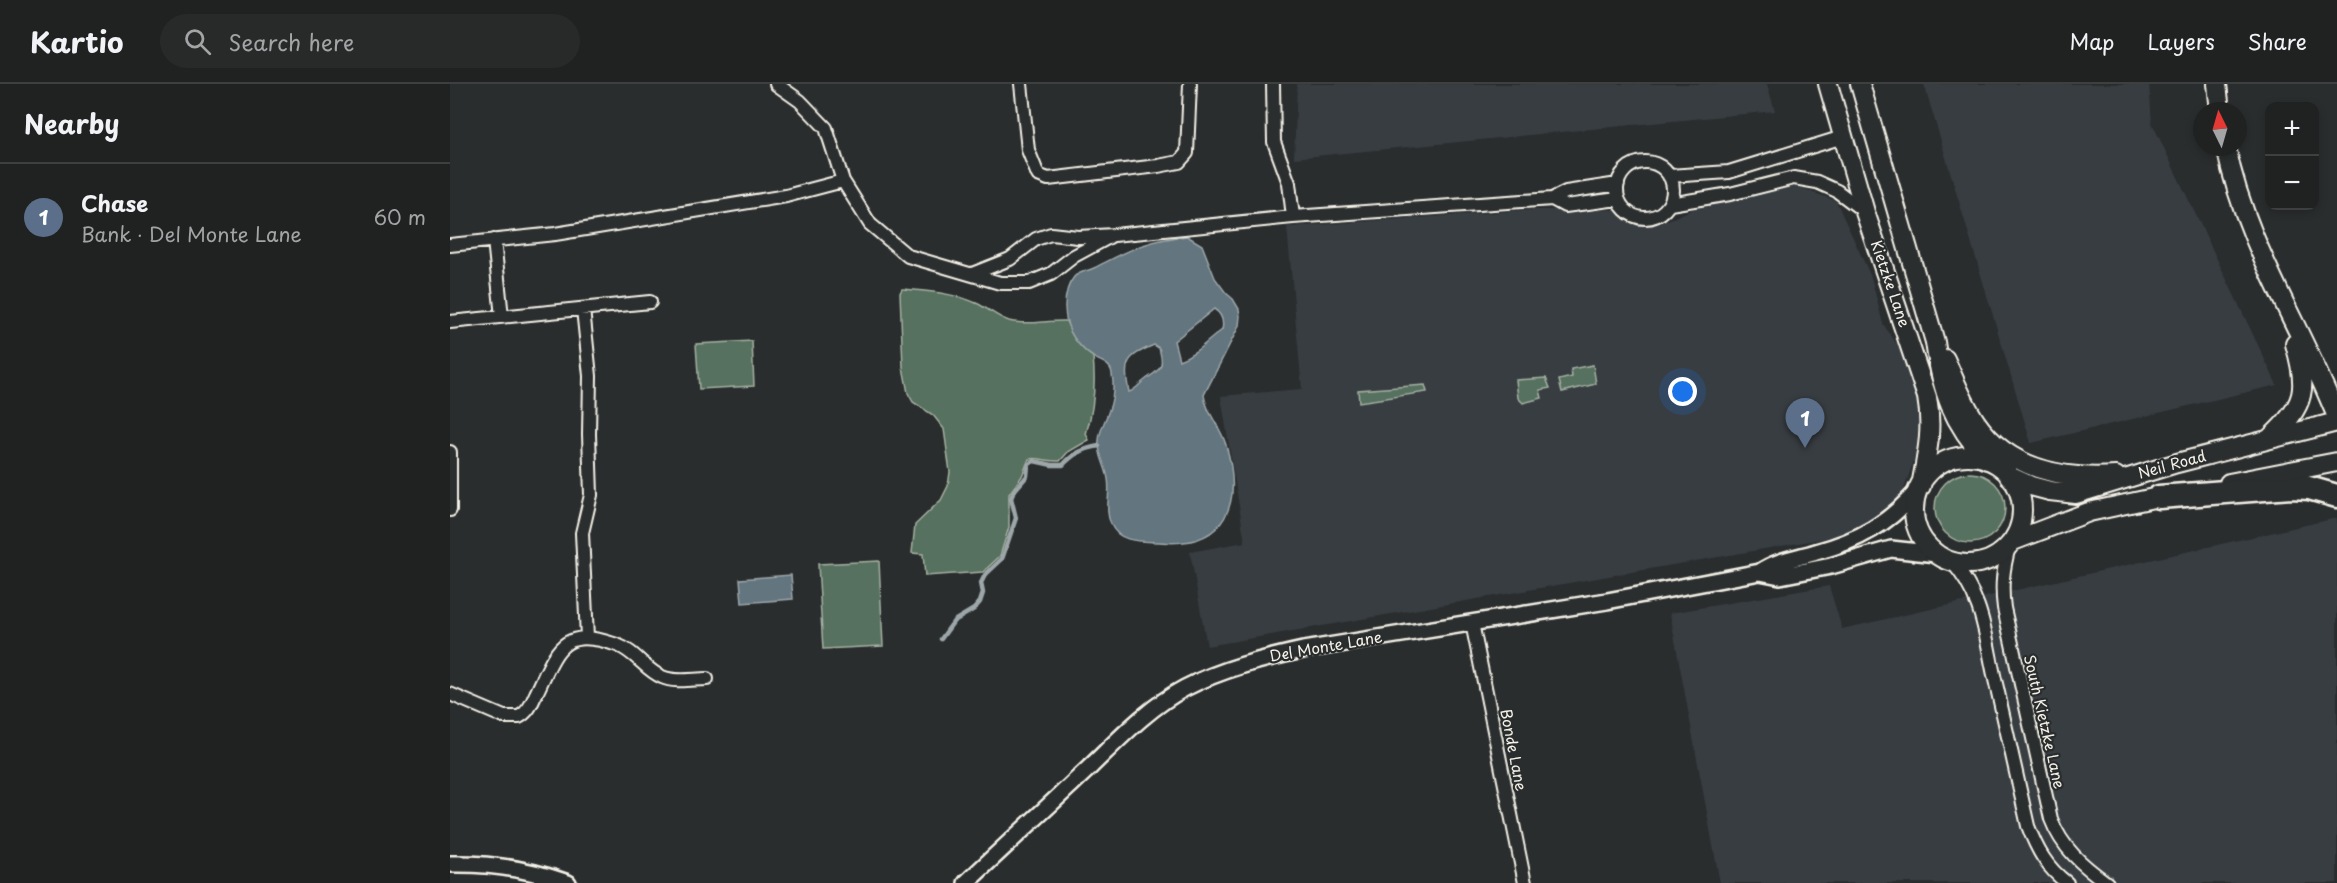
<!DOCTYPE html>
<html lang="en">
<head>
<meta charset="utf-8">
<style>
  :root { --surface:#202222; --page:#282a2a; --text:#f1f3f6; --muted:#a2a4a5; --line:#3d3f40; --accent:#ffd166 }
  body { margin:0; font-family:"Playpen Sans",sans-serif; background:var(--page); color:var(--text) }
  .controls { position:absolute; right:18px; top:18px; display:grid; overflow:hidden; border-radius:12px; box-shadow:0 3px 9px #0003 }
  .controls button { width:54px; height:54px; display:grid; place-items:center; padding:0; border:0; border-bottom:2px solid var(--line); background:var(--surface); color:var(--text); font:30px sans-serif }
  .compass { position:absolute; left:1743px; top:18px; width:54px; height:54px; border-radius:50%; background:var(--surface); box-shadow:0 3px 9px #0003; rotate:355deg }
  .you { position:absolute; left:1233px; top:308px; width:21px; height:21px; margin:-15px; border:4px solid #fff; border-radius:50%; background:#1a73e8; box-shadow:0 0 0 9px #1a73e833 }
  .badge { display:grid; place-items:center; width:39px; height:39px; border-radius:50%; background:var(--accent); color:#fff; font-size:20px; font-weight:700 }
  .pin { position:absolute; translate:-50% -50px; filter:drop-shadow(0 2px 3px #0008) }
  .pin::after { content:''; position:absolute; top:32px; width:21px; height:18px; background:inherit; clip-path:polygon(0 0,100% 0,50% 100%) }
  .list { margin:0; padding:0; list-style:none }
  h2 { display:flex; justify-content:space-between; align-items:center; height:78px; margin:0; padding:0 24px; font-size:26px }
  h2 small { font-size:20px; font-weight:400; color:var(--muted) }
  .list li { display:grid; grid-template-columns:39px 1fr auto; gap:18px; align-items:center; box-sizing:border-box; height:108px; padding:0 24px; border-top:2px solid var(--line) }
  .list b { display:block; font-size:22px; white-space:nowrap }
  .list p { margin:0; font-size:20px; white-space:nowrap; color:var(--muted) }
  .list em { font-size:20px; font-style:normal; color:var(--muted) }
  .icon { flex:none; width:33px; height:33px; fill:none; stroke:currentColor; stroke-width:2; stroke-linecap:round; stroke-linejoin:round }
  .map { position:relative; flex:none; width:1887px; height:799px; overflow:hidden }
  header { display:flex; align-items:center; gap:36px; box-sizing:border-box; height:84px; padding:0 30px; background:var(--surface); border-bottom:2px solid var(--line) }
  header strong { font-size:28px }
  nav { display:flex; gap:33px; margin-inline-start:auto; font-size:21px }
  .search { width:420px; height:54px; background:var(--page); display:flex; align-items:center; gap:15px; box-sizing:border-box; padding:0 21px; border-radius:33px; color:var(--muted); font-size:22px }
  main { display:flex }
  aside { flex:1; background:var(--surface) }
  .map>svg:first-child { display:block }
  .built { fill:#383e43 }
  .green { fill:#57715e; stroke:#a6b1a3; stroke-width:1.5 }
  .water { fill:#63757f; stroke:#9da7a9; stroke-width:1.5; fill-rule:evenodd }
  .lines { fill:none; stroke-linecap:round; stroke-linejoin:round }
  .stream { stroke:#9da7a9; stroke-width:4.5 }
  .minor-casing { stroke:#f4f1e8; stroke-width:16 }
  .tertiary-casing { stroke:#f4f1e8; stroke-width:20 }
  .secondary-casing { stroke:#f4f1e8; stroke-width:22 }
  .motorway-casing { stroke:#f4f1e8; stroke-width:27 }
  .minor { stroke:#2a2d2e; stroke-width:12 }
  .tertiary { stroke:#2a2d2e; stroke-width:15 }
  .secondary { stroke:#2a2d2e; stroke-width:18 }
  .motorway { stroke:#2a2d2e; stroke-width:22 }
  .labels { text-anchor:middle; stroke-width:4.5; stroke-linejoin:round; paint-order:stroke }
  .street-label { font-size:15px; fill:#f4f1e8; stroke:#2a2d2e }
</style>
</head>
<body>
<header>
<strong>Kartio</strong>
<div class="search"><svg class="icon" aria-label="search" viewBox="0 0 24 24"><circle cx="10" cy="10" r="6"/><path d="M15 15l6 6"/></svg>Search here</div>
<nav><a>Map</a><a>Layers</a><a>Share</a></nav>
</header>
<main>
<aside>
<h2>Nearby<small></small></h2>
<ul class="list">
<li><span class="badge" style="background:#5c6f8a">1</span><div><b>Chase</b><p>Bank · Del Monte Lane</p></div><em>60 m</em></li>
</ul>
</aside>
<div class="map">
<svg width="1887" height="799" viewBox="0 0 1887 799">
  <rect width="100%" height="100%" fill="#2a2d2e"/>
  <filter id="ink" filterUnits="userSpaceOnUse"><feTurbulence type="fractalNoise" baseFrequency=".0167" numOctaves="2"/><feDisplacementMap in="SourceGraphic" scale="12" xChannelSelector="R" yChannelSelector="G"/><feConvolveMatrix kernelMatrix="1 2 1 2 8 2 1 2 1" color-interpolation-filters="sRGB"/></filter>
  <g filter="url(#ink)">
    <path class="built" d="M847,0H1317L1325,27L844,74Z
      M1474,0H1699L1702,39L1827,301L1581,359Z
      M1346,102L1386,117L1421,193L1433,240L1455,272L1472,324L1467,367L1451,414L1422,441L1406,449L757,562L740,468L795,458L771,312L852,305L837,143L1078,126H1163L1209,140L1248,123Z
      M1887,434V799H1270L1220,529L1379,502L1392,545Z"/>
    <path class="green" d="M452,205C477,207 503,209 526,219C538,224 546,233 559,237C577,242 597,236 616,237C622,252 630,263 643,273C646,301 644,324 636,350L639,356L618,368L610,377C598,378 589,373 579,375L572,392L559,410V443L550,472L533,488L475,492L473,470L462,469L465,441L491,416L498,402L500,388L494,345L483,331L463,318L458,309L453,283L450,209Z
      M302,257L304,302L249,305L246,260Z
      M1143,281L1146,300L1112,308L1109,296L1122,293L1121,285Z
      M1096,294L1100,304L1090,306L1092,314L1073,319L1068,314L1066,296Z
      M975,301L977,308L909,318L908,306Z
      M1485 424a35 35 0 1 1 70 0a35 35 0 1 1-70 0Z
      M429,477L433,562L373,565L368,480Z"/>
    <path class="water" d="M737,152L752,161L765,194L776,209L783,215L789,225L790,232L789,242L754,311C756,329 771,343 776,361C793,419 777,465 709,458C692,457 668,459 661,440C654,426 661,410 658,395C656,382 647,369 649,356C650,345 656,336 659,326C663,315 664,301 662,290C661,279 650,278 643,273C635,268 629,261 624,254C613,238 611,209 624,193C628,188 638,187 644,184C680,166 695,156 737,152ZM764,225C772,230 774,237 772,246C757,257 746,270 729,276L724,257ZM704,261L709,264C715,285 710,285 695,296C688,301 686,306 679,308C673,278 676,273 704,261Z
      M341,491L343,515L292,519L290,495Z"/>
    <g class="lines">
      <path class="stream" d="M491,555L504,537L524,525L530,518L533,509L531,499L535,491L552,475L566,434L561,414L564,407L577,392L578,381L584,377L602,381H613C624,369 633,365 649,362"/>
      <g class="minor-casing">
        <path id="minor" d="M326,0L350,17L376,44L393,97L420,140L458,172L550,199H579L601,190L624,172L661,152
          M571,0L578,66L588,91L598,95L708,82L729,78L737,69L740,0
          M823,0L824,58L839,99L843,133
          M1167 106a28 28 0 1 1 56 0a28 28 0 1 1-56 0Z
          M1219,92L1279,88L1393,53
          M1102,115L1115,122L1168,115
          M1220,120L1280,110L1344,94L1367,98L1387,107L1415,128
          M44,156L52,233
          M0,161L105,150L336,112L393,97
          M522,190L560,175L586,155L601,150L628,153L664,151L843,133L1102,115L1116,108L1168,100
          M133,225L140,292L139,350L141,411L132,449L137,553
          M0,238L200,218
          M0,368V426
          M1559,463C1553,485 1551,502 1554,524L1601,735C1612,764 1632,781 1657,799
          M1501,477C1536,516 1535,556 1547,604C1557,650 1568,696 1578,742C1587,766 1597,784 1617,799
          M1022,539L1075,799
          M0,610L54,633H69C78,628 81,621 85,612C107,567 110,541 167,561C186,568 195,586 212,593C225,599 243,595 257,595"/>
      </g>
      <g class="tertiary-casing">
        <path id="tertiary" d="M1310,488L1330,492L1381,482L1441,465L1487,470
          M0,780C41,779 79,785 118,799
          M516,799C557,760 599,722 640,683C669,655 699,623 735,604C772,585 812,575 853,566L1157,517L1310,488C1327,476 1347,474 1366,468C1410,456 1438,440 1468,406"/>
      </g>
      <g class="secondary-casing">
        <path id="secondary" d="M1378,0L1415,128L1477,313C1483,346 1477,370 1471,402
          M1410,0L1485,258C1492,308 1502,338 1537,376
          M1767,0L1770,27
          M1776,63C1795,159 1851,242 1887,333
          M1495,275C1505,297 1513,319 1526,338C1558,385 1613,396 1666,392
          M1821,353C1856,321 1858,304 1845,260
          M1464 426a54 54 0 1 1 108 0a54 54 0 1 1-108 0Z
          M1559,392L1581,402L1600,407L1626,410L1727,379L1887,338
          M1779,399L1887,378
          M1563,457L1639,428L1722,410"/>
      </g>
      <g class="motorway-casing">
        <path id="motorway" d="M1709,413L1841,403L1859,404L1887,412"/>
      </g>
      <use href="#minor" class="minor"/>
      <use href="#tertiary" class="tertiary"/>
      <use href="#secondary" class="secondary"/>
      <use href="#motorway" class="motorway"/>
    </g>
  </g>
  <g class="labels">
    <g class="street-label">
      <text transform="translate(1440 200) rotate(71)" y="5">Kietzke Lane</text>
      <text transform="translate(1722 381) rotate(-15)" y="5">Neil Road</text>
      <text transform="translate(876 563) rotate(-10)" y="5">Del Monte Lane</text>
      <text transform="translate(1594 638) rotate(77)" y="5">South Kietzke Lane</text>
      <text transform="translate(1063 666) rotate(79)" y="5">Bonde Lane</text>
    </g>
  </g>
</svg>
<div class="controls">
<button>+</button>
<button>−</button>
</div>
<svg class="compass" viewBox="-18 -18 36 36"><path d="M0-13l5 13h-10z" fill="#e53935"/><path d="M0 13l5-13h-10z" fill="#a2a4a5"/></svg>
<div class="you"></div>
<div class="pin badge" style="left:1355px;top:364px;background:#5c6f8a">1</div>
</div>
</main>
</body>
</html>
